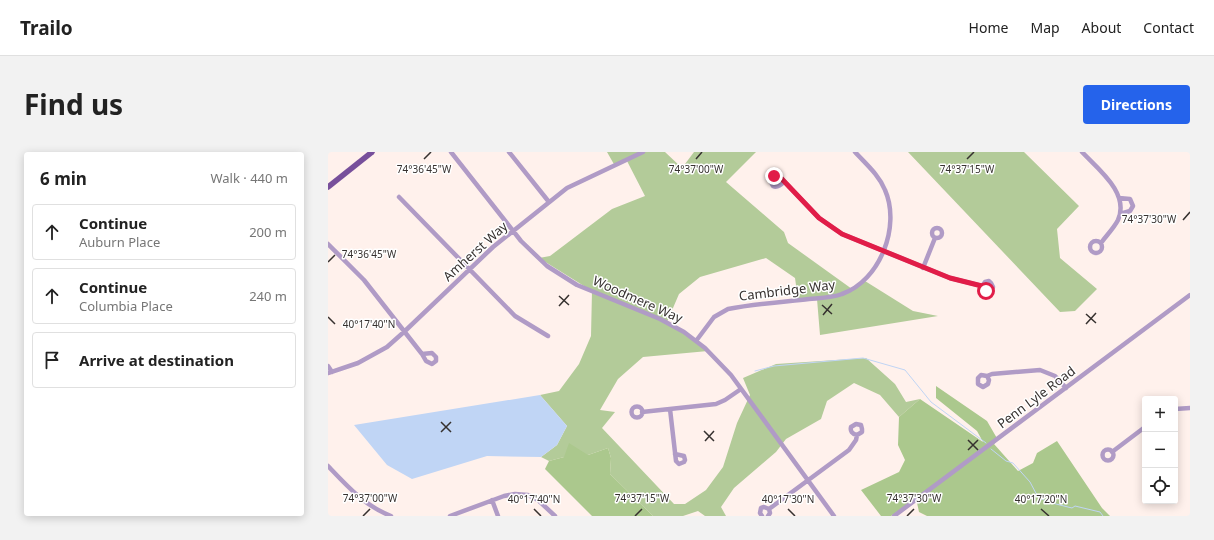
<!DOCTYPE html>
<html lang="en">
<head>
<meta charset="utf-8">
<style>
  :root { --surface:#fff; --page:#f2f2f2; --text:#222; --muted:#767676; --line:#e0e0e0; --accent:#2563eb }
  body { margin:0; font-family:"Noto Sans",sans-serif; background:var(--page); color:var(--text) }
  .controls { position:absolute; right:12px; bottom:12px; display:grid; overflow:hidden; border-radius:4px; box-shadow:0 2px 10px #0003 }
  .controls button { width:36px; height:36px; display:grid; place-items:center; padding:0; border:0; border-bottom:1px solid var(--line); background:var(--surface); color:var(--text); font:20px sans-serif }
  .stop { position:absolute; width:12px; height:12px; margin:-9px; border:3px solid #e11d48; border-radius:50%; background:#fff }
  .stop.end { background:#e11d48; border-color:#fff; box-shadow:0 1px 4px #0008 }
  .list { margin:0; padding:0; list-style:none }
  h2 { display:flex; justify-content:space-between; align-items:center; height:52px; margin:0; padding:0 16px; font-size:17px }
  h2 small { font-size:13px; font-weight:400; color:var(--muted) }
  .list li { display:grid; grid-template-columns:26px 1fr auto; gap:12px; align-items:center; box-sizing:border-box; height:56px; margin:0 8px 8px; padding:0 8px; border:1px solid var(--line); border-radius:4px }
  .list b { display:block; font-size:15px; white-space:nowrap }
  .list p { margin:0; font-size:13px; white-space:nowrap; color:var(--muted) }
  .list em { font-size:13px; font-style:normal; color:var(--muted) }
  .icon { flex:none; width:22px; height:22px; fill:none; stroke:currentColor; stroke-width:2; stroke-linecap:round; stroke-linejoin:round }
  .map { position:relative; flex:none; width:862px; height:364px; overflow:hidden; border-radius:4px }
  header { display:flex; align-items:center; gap:24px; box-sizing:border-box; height:56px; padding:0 20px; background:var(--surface); border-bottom:1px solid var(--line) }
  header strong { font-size:19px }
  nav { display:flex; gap:22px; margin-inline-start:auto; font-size:14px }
  .intro { display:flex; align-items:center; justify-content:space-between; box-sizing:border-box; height:96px; padding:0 24px }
  h1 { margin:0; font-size:28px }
  .button { padding:10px 18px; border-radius:4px; background:var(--accent); color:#fff; font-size:14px; font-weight:700 }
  main { display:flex; gap:24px; padding:0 24px }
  aside { flex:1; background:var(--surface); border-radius:4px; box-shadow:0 2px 10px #0003 }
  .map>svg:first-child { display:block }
  .green { fill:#b3cb99 }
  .forest { fill:#abc88d }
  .water { fill:#c0d5f5 }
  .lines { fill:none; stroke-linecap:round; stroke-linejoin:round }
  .stream { stroke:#c0d5f5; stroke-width:1 }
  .minor { stroke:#b09bc6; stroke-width:4.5 }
  .major { stroke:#774f9b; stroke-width:5.5 }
  .route { stroke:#e11d48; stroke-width:5 }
  .ticks { fill:none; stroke:#36312f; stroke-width:1.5 }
  .labels { text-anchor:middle; stroke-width:3; stroke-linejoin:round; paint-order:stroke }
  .street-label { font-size:13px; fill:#36312f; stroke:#fff }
  .ticks-label { font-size:10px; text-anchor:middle; fill:#36312f; stroke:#fff; stroke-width:3; stroke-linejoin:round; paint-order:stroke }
</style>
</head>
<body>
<header>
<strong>Trailo</strong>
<nav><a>Home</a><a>Map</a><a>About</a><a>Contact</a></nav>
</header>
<div class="intro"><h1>Find us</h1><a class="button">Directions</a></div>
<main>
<aside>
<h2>6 min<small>Walk · 440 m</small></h2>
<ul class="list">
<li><svg class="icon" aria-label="ahead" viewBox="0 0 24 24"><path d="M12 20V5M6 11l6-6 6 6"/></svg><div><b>Continue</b><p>Auburn Place</p></div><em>200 m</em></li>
<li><svg class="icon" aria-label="ahead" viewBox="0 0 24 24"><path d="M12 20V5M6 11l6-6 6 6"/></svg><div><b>Continue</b><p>Columbia Place</p></div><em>240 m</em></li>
<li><svg class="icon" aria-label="arrive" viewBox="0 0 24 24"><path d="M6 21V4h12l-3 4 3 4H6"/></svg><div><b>Arrive at destination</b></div></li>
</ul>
</aside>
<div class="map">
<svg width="862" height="364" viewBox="0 0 862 364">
  <rect width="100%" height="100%" fill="#fff1ec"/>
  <path class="green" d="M279,0H337L354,16L366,0H428L398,30L456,80L460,91L524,137L537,129L585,159L610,164L492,183L489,147H470L467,126L438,106L372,125L351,142L339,170L380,199L315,205L290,227L272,258L287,260L274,276L346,352H357L378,338L395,315L409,271L422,243L415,226L448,212L538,206L567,232L578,250L592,247L571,265L552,243L526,231L499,249L493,267L458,287L448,300L406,336L393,355L398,364H377L370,359L355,364H325L282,322L283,306L280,296L260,303L236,305L221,309L213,305L229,293L239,274L212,243L231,239L251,212L263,184L264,139L211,106L222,104L284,57L317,44L299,9L287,14Z
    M580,0H696L751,54L729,77L732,106L769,137L747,159L732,160Z"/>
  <path class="forest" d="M608,234L659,269L670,288L666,292L690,319L705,311L709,301L729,289L774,356L782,364H599L591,360L588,346L563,364H553L533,338L571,320L577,308L570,293L571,265L592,247L655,290L649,279L608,246Z
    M241,291L260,303L280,296L283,306L282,322L325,364H264L217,317L221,309L236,305Z"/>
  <path class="water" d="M212,243L239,274L229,293L213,305L159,304L84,327L59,313L26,273Z"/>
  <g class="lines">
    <path class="stream" d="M427,219L446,214L535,206L577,218L603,250L658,291
      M663,297L678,309L685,311L702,330L710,345L720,350L744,356L747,354L772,360L775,364"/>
    <path class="minor" d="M123,0L193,89L219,114L249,133L332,167L356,180L377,196L403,223L506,364
      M181,0L221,50
      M754,0C770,17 802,41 790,68C786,76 778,84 773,91
      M456,30C453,33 449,36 445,34L443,30L446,25H452L491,66L514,82L622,126L654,134L655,137L658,139L663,138L665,135L663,131L661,129L657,130L654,134
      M71,45L187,164L220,184
      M791,46L802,47L805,54L802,59L792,62
      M604 81a5 5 0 1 1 10 0a5 5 0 1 1-10 0Z
      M762 95a6 6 0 1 1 12 0a6 6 0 1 1-12 0Z
      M0,92L36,128L94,202L98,209L104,212L108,209V205L104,201L94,202
      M595,116L607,86
      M368,189L386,165L400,157C426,152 454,150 481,147C492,146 504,146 514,142C552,129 573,74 557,38C551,23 538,12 527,0
      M0,214L4,220
      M0,221L30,211L59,195L77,179L165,95L239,36L315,0
      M659,224L661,228L660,232L655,235L650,232V226L653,223L659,224L664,222L712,218L727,224L738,236
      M303.5 260a5.5 5.5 0 1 1 11 0a5.5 5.5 0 1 1-11 0Z
      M342,257L348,309L351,312L356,310L357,308L356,304L347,302
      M847,257L862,256
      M314,260L388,252L397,248L413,237
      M774.5 303a5.5 5.5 0 1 1 11 0a5.5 5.5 0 1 1-11 0Z
      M784,300L817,275
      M0,314C19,334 37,354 63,364
      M164,348L170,364
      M441,357L521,298L528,288L529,283L534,280V277L533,273L528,272L523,275C522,279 524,282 529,283
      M122,364L176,344L187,342L200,343L210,348L227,364
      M434,364L432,361L433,356L436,355L441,357
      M440,364L442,361L441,357
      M566,364L862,143"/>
    <path class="major" d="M0,35L44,0"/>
  </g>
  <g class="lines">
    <path class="route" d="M446,24L452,25L491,66L514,82L622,126L654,134L655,137L658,139"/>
  </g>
  <path class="ticks" d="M96,7L103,0M368,7L374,0M639,7L646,0M855,68L862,60M0,110L7,103M231,144L241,153M494,153L504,162M231,154L241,143M758,162L768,171M495,163L504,152M0,165L7,172M758,172L768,161M113,270L123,280M376,279L386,289M113,280L123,270M640,288L650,298M377,289L386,279M640,298L650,288M206,357L213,364M460,357L467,364M713,357L721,364M35,364L42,357M307,364L314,357M579,364L586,357"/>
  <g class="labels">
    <g class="street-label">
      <text transform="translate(147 99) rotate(-42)" y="5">Amherst Way</text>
      <text transform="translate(459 138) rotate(-7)" y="5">Cambridge Way</text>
      <text transform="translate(310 147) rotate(24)" y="5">Woodmere Way</text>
      <text transform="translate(708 245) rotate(-37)" y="5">Penn Lyle Road</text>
    </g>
  </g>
  <g class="ticks-label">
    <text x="96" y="21">74°36'45"W</text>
    <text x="368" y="21">74°37'00"W</text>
    <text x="639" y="21">74°37'15"W</text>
    <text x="821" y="71">74°37'30"W</text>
    <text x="41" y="106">74°36'45"W</text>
    <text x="41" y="176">40°17'40"N</text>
    <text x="42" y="350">74°37'00"W</text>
    <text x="314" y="350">74°37'15"W</text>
    <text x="586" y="350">74°37'30"W</text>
    <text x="206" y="351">40°17'40"N</text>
    <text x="460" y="351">40°17'30"N</text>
    <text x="713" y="351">40°17'20"N</text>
  </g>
</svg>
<div class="controls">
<button>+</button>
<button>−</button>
<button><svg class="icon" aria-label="locate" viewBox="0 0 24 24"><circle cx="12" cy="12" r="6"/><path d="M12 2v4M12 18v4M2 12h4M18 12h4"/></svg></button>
</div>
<div class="stop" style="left:658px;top:139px"></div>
<div class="stop end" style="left:446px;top:24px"></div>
</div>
</main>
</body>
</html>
